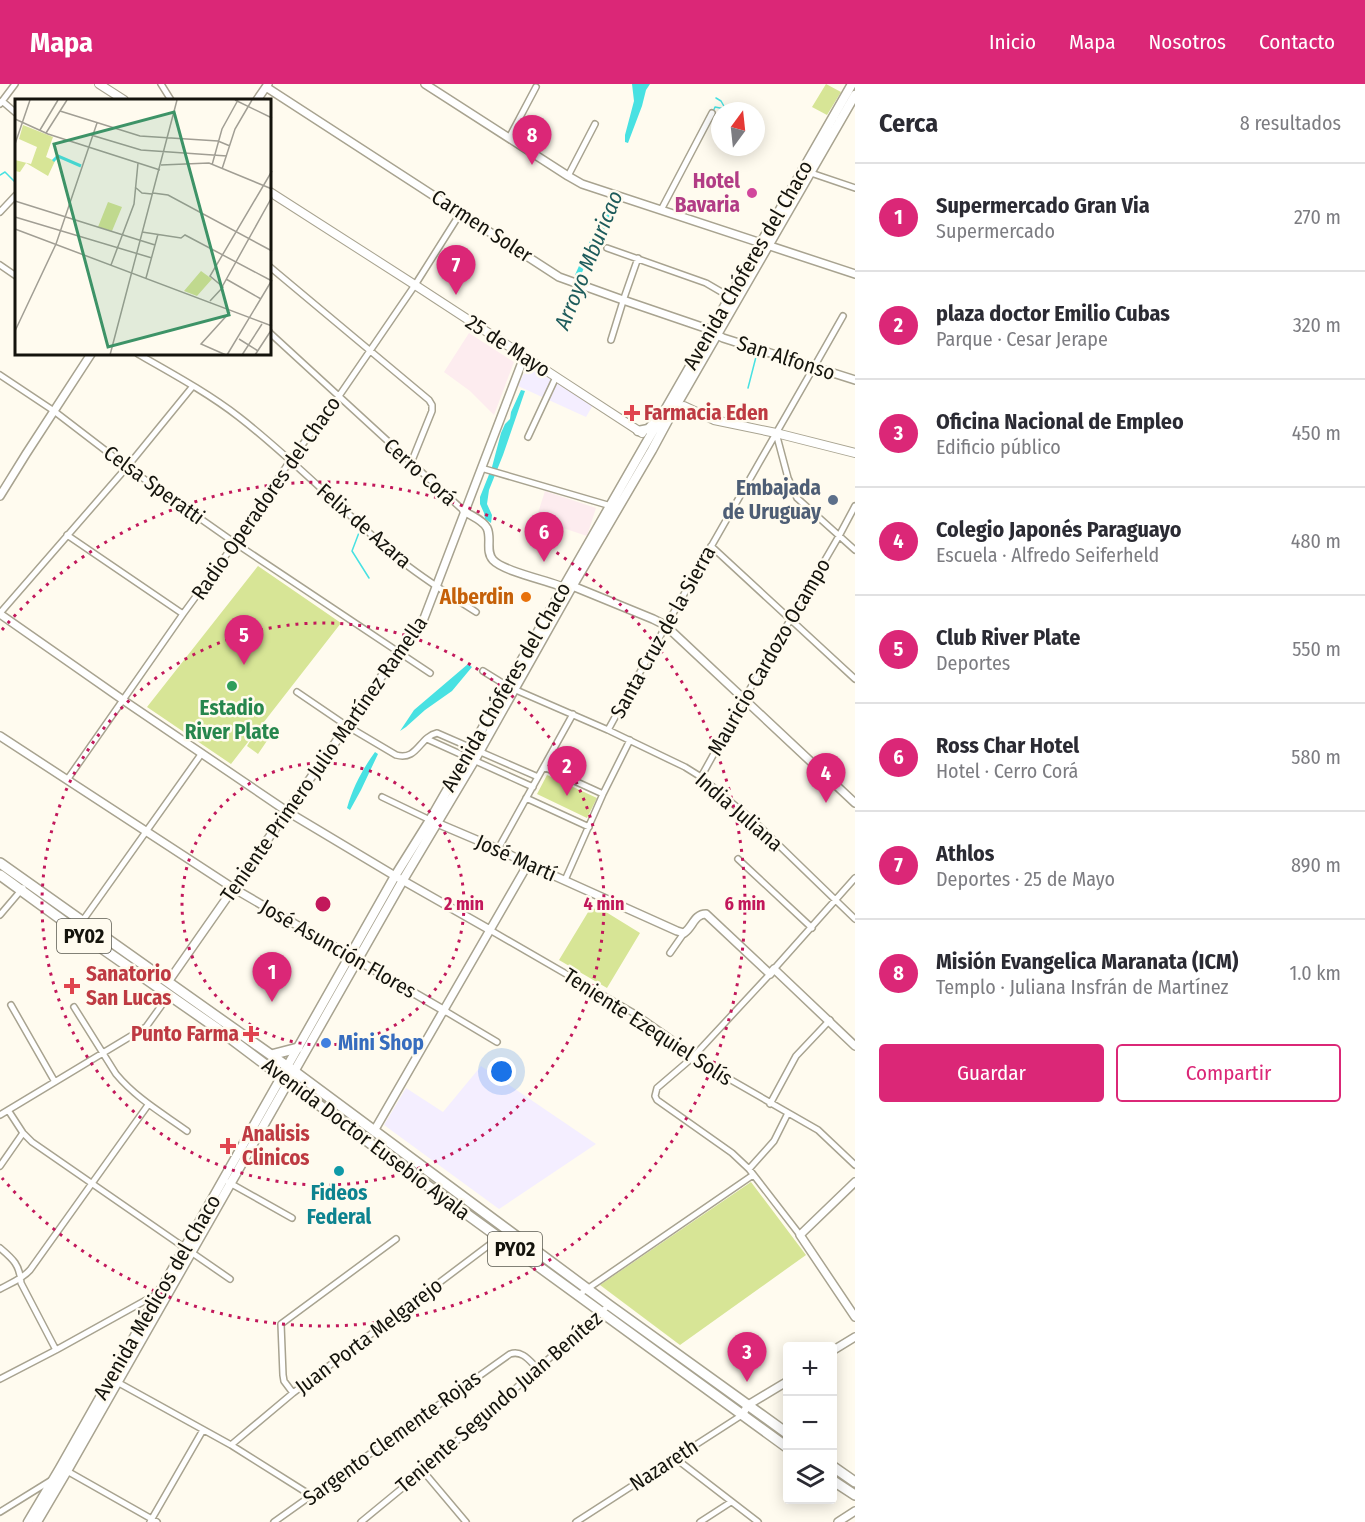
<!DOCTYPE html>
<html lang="es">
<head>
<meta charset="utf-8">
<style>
  :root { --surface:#fff; --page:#f2f2f3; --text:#2b2b33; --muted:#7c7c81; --line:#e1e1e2; --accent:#db2777 }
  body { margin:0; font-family:"Fira Sans Condensed",sans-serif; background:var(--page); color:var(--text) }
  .controls { position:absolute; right:18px; bottom:18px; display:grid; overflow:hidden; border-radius:6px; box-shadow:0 3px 15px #0003 }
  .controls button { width:54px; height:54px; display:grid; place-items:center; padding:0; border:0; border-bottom:2px solid var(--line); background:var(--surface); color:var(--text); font:30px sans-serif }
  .compass { position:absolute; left:711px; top:18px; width:54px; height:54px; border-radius:50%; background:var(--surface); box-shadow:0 3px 15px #0003; rotate:15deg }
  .you { position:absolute; left:502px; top:988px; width:21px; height:21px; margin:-15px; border:4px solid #fff; border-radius:50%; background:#1a73e8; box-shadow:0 0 0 9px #1a73e833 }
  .badge { display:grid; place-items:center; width:39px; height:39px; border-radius:50%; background:var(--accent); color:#fff; font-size:20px; font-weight:700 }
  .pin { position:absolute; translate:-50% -50px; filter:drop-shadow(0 2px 3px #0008) }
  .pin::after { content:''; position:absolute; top:32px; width:21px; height:18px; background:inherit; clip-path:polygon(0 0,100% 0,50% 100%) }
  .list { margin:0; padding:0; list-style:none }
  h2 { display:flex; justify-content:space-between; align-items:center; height:78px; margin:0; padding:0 24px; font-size:26px }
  h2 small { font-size:20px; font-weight:400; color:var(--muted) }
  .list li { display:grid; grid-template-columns:39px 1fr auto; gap:18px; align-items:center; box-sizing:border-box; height:108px; padding:0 24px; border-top:2px solid var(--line) }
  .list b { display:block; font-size:22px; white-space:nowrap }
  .list p { margin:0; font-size:20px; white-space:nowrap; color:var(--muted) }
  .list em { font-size:20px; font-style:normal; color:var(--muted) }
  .actions { display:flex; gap:12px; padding:18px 24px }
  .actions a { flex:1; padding:14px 0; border:2px solid var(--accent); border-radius:6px; text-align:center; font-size:21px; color:var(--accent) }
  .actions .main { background:var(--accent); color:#fff }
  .icon { flex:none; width:33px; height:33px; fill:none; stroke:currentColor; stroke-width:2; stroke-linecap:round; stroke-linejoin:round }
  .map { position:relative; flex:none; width:855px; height:1438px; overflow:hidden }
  header { display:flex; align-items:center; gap:36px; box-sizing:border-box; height:84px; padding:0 30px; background:var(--accent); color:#fff }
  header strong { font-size:28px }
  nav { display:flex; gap:33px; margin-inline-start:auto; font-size:21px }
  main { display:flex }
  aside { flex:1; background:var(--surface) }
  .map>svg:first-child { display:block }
  .commercial { fill:#f4eeff }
  .education { fill:#fdecef }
  .green { fill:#d7e596 }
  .water { fill:#48e1e2 }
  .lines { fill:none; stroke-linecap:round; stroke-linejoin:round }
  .stream { stroke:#48e1e2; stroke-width:1.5 }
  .minor-casing { stroke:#a8a390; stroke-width:8 }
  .tertiary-casing { stroke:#a8a390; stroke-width:10 }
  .secondary-casing { stroke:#a8a390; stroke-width:10 }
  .primary-casing { stroke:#a8a390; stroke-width:11 }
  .trunk-casing { stroke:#a8a390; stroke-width:12 }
  .minor { stroke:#fff; stroke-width:5 }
  .tertiary { stroke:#fff; stroke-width:7 }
  .secondary { stroke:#fff; stroke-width:8 }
  .primary { stroke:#fff; stroke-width:8 }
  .trunk { stroke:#fff; stroke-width:9 }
  .ring { fill:none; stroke:#c2185b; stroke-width:3; stroke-dasharray:3 6 }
  .hotel-dot { fill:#d1479c; stroke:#fffbef; stroke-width:2 }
  .health-dot { fill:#e0444e; stroke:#fffbef; stroke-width:2 }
  .service-dot { fill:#5c6f8a; stroke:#fffbef; stroke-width:2 }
  .food-dot { fill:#e8710a; stroke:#fffbef; stroke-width:2 }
  .leisure-dot { fill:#2e9e5b; stroke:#fffbef; stroke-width:2 }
  .shop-dot { fill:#3f7fe0; stroke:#fffbef; stroke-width:2 }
  .culture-dot { fill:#0f9aa8; stroke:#fffbef; stroke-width:2 }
  .labels { text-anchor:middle; stroke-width:5; stroke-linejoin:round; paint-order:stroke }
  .shield { fill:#fffbef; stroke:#5a5950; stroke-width:1.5 }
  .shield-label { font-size:20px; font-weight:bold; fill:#14130c }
  .hotel-label { font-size:21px; font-weight:bold; fill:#b23c85; stroke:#fffbef; text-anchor:end }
  .street-label { font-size:21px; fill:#14130c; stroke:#fffbef }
  .health-label { font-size:21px; font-weight:bold; fill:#be3a42; stroke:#fffbef; text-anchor:start }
  .service-label { font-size:21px; font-weight:bold; fill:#4e5e75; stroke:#fffbef; text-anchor:end }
  .food-label { font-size:21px; font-weight:bold; fill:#c56008; stroke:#fffbef; text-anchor:end }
  .leisure-label { font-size:21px; font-weight:bold; fill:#27864d; stroke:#fffbef }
  .shop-label { font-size:21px; font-weight:bold; fill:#366cbe; stroke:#fffbef; text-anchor:start }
  .culture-label { font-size:21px; font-weight:bold; fill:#0d838f; stroke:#fffbef }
  .water-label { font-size:22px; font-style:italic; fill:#1d5b5b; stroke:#fffbef }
  .inset-river { fill:none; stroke:#48e1e2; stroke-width:3 }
  .inset-road { fill:none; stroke:#a19e94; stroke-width:1.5 }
  .view { fill:#3d9367; fill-opacity:0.15; stroke:#3d9367; stroke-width:3 }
  .inset-edge { fill:none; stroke:#14130c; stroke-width:3 }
  .centre { fill:#c2185b; stroke:#fffbef; stroke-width:3 }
  .ring-label { font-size:18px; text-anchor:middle; font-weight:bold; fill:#c2185b; stroke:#fffbef; stroke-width:5; stroke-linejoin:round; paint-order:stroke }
</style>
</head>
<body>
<header>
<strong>Mapa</strong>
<nav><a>Inicio</a><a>Mapa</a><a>Nosotros</a><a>Contacto</a></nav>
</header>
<main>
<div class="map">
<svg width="855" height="1438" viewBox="0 0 855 1438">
  <rect width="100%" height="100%" fill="#fffbef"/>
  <path class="commercial" d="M528,281L593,321L586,333L518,302Z
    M481,982L596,1060L499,1125L384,1041L406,1004L443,1028Z"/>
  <path class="education" d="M469,249L514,278L494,331L470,307L444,288Z
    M545,407L596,424L587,452L536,435Z"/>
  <path class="green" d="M826,0L841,8L827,31L812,23Z
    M258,482L341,539L260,643L271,651L258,670L247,662L255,649L231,680L147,623Z
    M547,691L597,714L587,734L537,710Z
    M593,820L640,849L607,904L559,876Z
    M751,1098L806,1171L680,1261L600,1201Z"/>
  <path class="water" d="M632,0H650L646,6L642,22L628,59L625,58V51L634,17Z
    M609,116L617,119L614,128L607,140L600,157L594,161L580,193L575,191L590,157L606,128Z
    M521,306L525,307L503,371L489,406L487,420L492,431L491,439L485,435L484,429L480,420V413L492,383L501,349L505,340L510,335L511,328Z
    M468,580L472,583L452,607L425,626L406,643L400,647L414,626Z
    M375,668L378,670L361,706L350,726L347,724C353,703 362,686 375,668Z"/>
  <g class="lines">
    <path class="stream" d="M716,14L721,17L725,24
      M713,28L715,23L725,25
      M0,91L5,88L16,99
      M748,304L757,269
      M360,446L352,467L369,494"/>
    <g class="minor-casing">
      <path id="minor" d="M161,0L171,16
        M2,17L16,29
        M0,20L15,0
        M509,54L536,3
        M808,88L855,104
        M568,92L595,40
        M661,126L712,29
        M0,128L16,111
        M607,164L706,199L730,213
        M0,181L16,192
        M270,183L429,316L432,321V327L411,379
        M270,249L464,427
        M611,256L624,214L638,174
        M138,270C173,290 208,309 239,333C297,378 347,432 404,479C427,497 451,512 476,528
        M0,291L54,327L127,383L235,459L430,589
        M776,349L788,394L797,414L855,466
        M528,353L556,293
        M481,384L611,422
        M67,451L183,530
        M711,462L855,595
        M0,529L127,383L193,302
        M483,587L509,603L608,646L685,683L701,693L756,739L855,835
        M297,608L347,642L396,671C418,677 419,653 437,649L538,693
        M608,646C684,507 765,370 843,232
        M427,655L533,703
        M544,683L603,710
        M701,693L747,610L839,452L855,422
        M67,696L183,530L235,459L290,377L339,312L415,201L461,128
        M382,713L430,736
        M526,714L589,743
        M498,765L573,630
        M738,775L812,844
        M565,796L603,710L630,656
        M0,831L23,804
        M81,839L202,669
        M490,846L637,931L670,954L686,969L698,977L818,1046L855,1081
        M670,869L684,849
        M774,885L855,794
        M770,890L692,974L657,1004L655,1012L657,1016L732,1069L749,1085L800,1151
        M11,921L55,998
        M74,923L116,990C136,1014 162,1029 187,1047
        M445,927L497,958
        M770,1020L796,972L830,936
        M8,1026L23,1049L32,1058L230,1195
        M0,1031L146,943L169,911
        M0,1082L23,1049
        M749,1085L774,1057L788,1029
        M228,1098L292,1134
        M0,1164C13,1175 20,1181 21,1199L56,1266
        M0,1205C11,1199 22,1195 30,1186L148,1021
        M577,1212L753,1091
        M0,1295L56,1266L157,1210
        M117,1298L231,1361L312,1412
        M293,1309L284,1297L283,1291L281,1240L396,1155
        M231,1361L293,1309L509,1146
        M675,1374L758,1438
        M67,1387L157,1438
        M423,1387L466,1438
        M0,1428L50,1397
        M150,1438L203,1346
        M274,1438L510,1270C522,1266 529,1276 537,1284
        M361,1438L423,1387L609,1221
        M576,1438L742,1331
        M700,1438L731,1418"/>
    </g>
    <g class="tertiary-casing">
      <path id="tertiary" d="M425,0L568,92L582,100L855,190
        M266,3L559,193L623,216L705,244C712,246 716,251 723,254L855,296
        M257,16L268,0
        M0,412L26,370L91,270
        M464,427C471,432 483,436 487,444C492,454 485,467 493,476C504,488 551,497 568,505
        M570,501L653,535L665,541L855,719
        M0,530L123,616L288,728L395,792L490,846
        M0,652L233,804L445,927
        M432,737L498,765L528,780L677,847L684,849C693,843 694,830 706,830L770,890L774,885L855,962
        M168,898L398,569L423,537L524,273
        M374,1047L528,780
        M855,1098L800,1151L855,1233
        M832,1267L855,1253
        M742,1331L748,1321L788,1297
        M838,1438L855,1427"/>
    </g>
    <g class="secondary-casing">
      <path id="secondary" d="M99,0L124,16
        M270,108L415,201L642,349
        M673,327L684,322L714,336L776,349L855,369"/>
    </g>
    <g class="primary-casing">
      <path id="primary" d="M638,347L648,345L655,338
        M28,1438L60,1384L395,792L430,736L852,0
        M37,1438L67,1387L403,796L474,677L570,506L652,366L673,327L855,11"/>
    </g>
    <g class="trunk-casing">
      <path id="trunk" d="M0,779L295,988L609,1221L788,1350
        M0,791L77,847L218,945L387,1072L788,1364
        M271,971L298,964
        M832,1382L855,1398
        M832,1396L855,1411"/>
    </g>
    <use href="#minor" class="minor"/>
    <use href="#tertiary" class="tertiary"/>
    <use href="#secondary" class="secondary"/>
    <use href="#primary" class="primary"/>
    <use href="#trunk" class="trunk"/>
  </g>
  <g class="ring">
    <circle cx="323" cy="820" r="141"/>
    <circle cx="323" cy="820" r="281"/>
    <path d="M2 546A422 422 0 1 1 2 1094"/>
  </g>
  <circle class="hotel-dot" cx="752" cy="109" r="6"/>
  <g class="health-dot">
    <path d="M629 320h6v6h6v6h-6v6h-6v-6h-6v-6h6z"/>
    <path d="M69 893h6v6h6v6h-6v6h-6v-6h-6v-6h6z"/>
    <path d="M248 941h6v6h6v6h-6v6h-6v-6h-6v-6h6z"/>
    <path d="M225 1053h6v6h6v6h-6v6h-6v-6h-6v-6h6z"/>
  </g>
  <circle class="service-dot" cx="833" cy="416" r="6"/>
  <circle class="food-dot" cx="526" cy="513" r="6"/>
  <circle class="leisure-dot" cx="232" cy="602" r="6"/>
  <circle class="shop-dot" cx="326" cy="959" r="6"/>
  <circle class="culture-dot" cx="339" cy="1087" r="6"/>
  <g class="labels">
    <g class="shield">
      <rect x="57" y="835" width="54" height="34" rx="4.5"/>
      <rect x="488" y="1148" width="54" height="34" rx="4.5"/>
    </g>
    <g class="shield-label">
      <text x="84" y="859">PY02</text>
      <text x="515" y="1172">PY02</text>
    </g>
    <g class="hotel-label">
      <text x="740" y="104">Hotel<tspan x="740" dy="24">Bavaria</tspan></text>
    </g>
    <g class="street-label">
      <text transform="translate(482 142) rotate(33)" y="7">Carmen Soler</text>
      <text transform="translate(748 181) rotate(-60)" y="7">Avenida Chóferes del Chaco</text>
      <text transform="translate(508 262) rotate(33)" y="7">25 de Mayo</text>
      <text transform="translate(786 274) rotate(18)" y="7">San Alfonso</text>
      <text transform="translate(420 388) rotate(42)" y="7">Cerro Corá</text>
      <text transform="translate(154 401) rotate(36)" y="7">Celsa Speratti</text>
      <text transform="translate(266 414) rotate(-55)" y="7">Radio Operadores del Chaco</text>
      <text transform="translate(364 442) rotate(41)" y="7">Felix de Azara</text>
      <text transform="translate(663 548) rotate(-61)" y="7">Santa Cruz de la Sierra</text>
      <text transform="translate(769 573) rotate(-60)" y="7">Mauricio Cardozo Ocampo</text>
      <text transform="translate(506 603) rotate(-60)" y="7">Avenida Chóferes del Chaco</text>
      <text transform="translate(324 675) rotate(-55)" y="7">Teniente Primero Julio Martínez Ramella</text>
      <text transform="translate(739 728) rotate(41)" y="7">India Juliana</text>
      <text transform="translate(516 774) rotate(24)" y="7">José Martí</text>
      <text transform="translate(338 865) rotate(30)" y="7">José Asunción Flores</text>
      <text transform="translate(648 943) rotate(33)" y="7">Teniente Ezequiel Solís</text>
      <text transform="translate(366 1055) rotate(37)" y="7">Avenida Doctor Eusebio Ayala</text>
      <text transform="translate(157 1213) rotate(-60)" y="7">Avenida Médicos del Chaco</text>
      <text transform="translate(369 1252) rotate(-37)" y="7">Juan Porta Melgarejo</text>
      <text transform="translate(499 1318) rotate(-41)" y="7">Teniente Segundo Juan Benítez</text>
      <text transform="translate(392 1354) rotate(-36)" y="7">Sargento Clemente Rojas</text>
      <text transform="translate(664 1381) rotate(-33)" y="7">Nazareth</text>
    </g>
    <g class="health-label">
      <text x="644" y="336">Farmacia Eden</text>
      <text x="86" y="897">Sanatorio<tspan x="86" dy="24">San Lucas</tspan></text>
      <text x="239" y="957" text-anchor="end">Punto Farma</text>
      <text x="242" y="1057">Analisis<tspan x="242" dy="24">Clinicos</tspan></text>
    </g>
    <g class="service-label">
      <text x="821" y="411">Embajada<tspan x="821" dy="24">de Uruguay</tspan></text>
    </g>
    <g class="food-label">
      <text x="514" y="520">Alberdin</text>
    </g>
    <g class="leisure-label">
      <text x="232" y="631">Estadio<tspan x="232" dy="24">River Plate</tspan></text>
    </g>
    <g class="shop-label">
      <text x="338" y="966">Mini Shop</text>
    </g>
    <g class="culture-label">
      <text x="339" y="1116">Fideos<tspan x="339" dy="24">Federal</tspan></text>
    </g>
    <g class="water-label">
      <text transform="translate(588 176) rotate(-68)" y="8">Arroyo Mburicao</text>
    </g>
  </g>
  <g transform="translate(15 15)">
    <rect width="256" height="256" fill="#fffbef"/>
    <path d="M8,26L38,38L31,58L40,62L33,77L11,64L5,73L0,72V61L16,65L22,48L4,40ZM93,103L107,108L97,132L83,128ZM186,172L197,180L182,197L169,192Z" fill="#d7e596"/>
    <path class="inset-river" d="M38,62L43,57L66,67"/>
    <path class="inset-road" d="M220,1L257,19M45,12L125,37L203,42L215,47M0,20L33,35L145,71M25,31L43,1M31,34L52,1M76,36L126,51L212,57M0,45L15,1M146,66L194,64L257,90M197,66L207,30L223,1M207,70L220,30L237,1M120,88L127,94L137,95M138,94L153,96L257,152M0,102L140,146M0,118L137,159M0,130L257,227M127,133L166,139L170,136L257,182M96,166L119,105L123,64M131,179L143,135M211,180L246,200M207,188L257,98M195,202L208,188L195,177L257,72M0,232L41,145L82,24M224,240L243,252M95,256L162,1M211,256L186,245L215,213M212,256L257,181M227,256L247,225M240,256L257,230"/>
    <path class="view" d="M159,13L214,216L93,248L39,45Z"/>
    <rect width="256" height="256" class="inset-edge"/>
  </g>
  <circle cx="323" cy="820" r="9" class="centre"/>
  <g class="ring-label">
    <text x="464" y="826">2 min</text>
    <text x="604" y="826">4 min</text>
    <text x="745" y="826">6 min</text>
  </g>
</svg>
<div class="controls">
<button>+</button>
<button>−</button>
<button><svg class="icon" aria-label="layers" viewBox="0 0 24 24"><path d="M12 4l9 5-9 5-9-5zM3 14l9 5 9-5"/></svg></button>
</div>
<svg class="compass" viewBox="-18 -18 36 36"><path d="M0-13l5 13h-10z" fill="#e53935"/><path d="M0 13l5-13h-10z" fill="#7c7c81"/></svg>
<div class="you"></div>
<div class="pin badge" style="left:272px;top:918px">1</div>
<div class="pin badge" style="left:567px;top:712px">2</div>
<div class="pin badge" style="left:747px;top:1298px">3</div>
<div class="pin badge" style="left:826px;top:719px">4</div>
<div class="pin badge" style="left:244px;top:581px">5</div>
<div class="pin badge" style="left:544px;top:478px">6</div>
<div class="pin badge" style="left:456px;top:211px">7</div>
<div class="pin badge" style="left:532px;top:81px">8</div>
</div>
<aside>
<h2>Cerca<small>8 resultados</small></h2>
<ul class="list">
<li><span class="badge">1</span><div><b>Supermercado Gran Via</b><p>Supermercado</p></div><em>270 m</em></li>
<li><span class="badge">2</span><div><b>plaza doctor Emilio Cubas</b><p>Parque · Cesar Jerape</p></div><em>320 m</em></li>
<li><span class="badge">3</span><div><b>Oficina Nacional de Empleo</b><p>Edificio público</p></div><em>450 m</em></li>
<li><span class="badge">4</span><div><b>Colegio Japonés Paraguayo</b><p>Escuela · Alfredo Seiferheld</p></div><em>480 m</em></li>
<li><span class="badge">5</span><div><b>Club River Plate</b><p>Deportes</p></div><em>550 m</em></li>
<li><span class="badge">6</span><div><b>Ross Char Hotel</b><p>Hotel · Cerro Corá</p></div><em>580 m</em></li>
<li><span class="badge">7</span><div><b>Athlos</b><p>Deportes · 25 de Mayo</p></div><em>890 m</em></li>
<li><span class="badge">8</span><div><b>Misión Evangelica Maranata (ICM)</b><p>Templo · Juliana Insfrán de Martínez</p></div><em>1.0 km</em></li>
</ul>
<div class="actions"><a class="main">Guardar</a><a>Compartir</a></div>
</aside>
</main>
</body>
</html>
